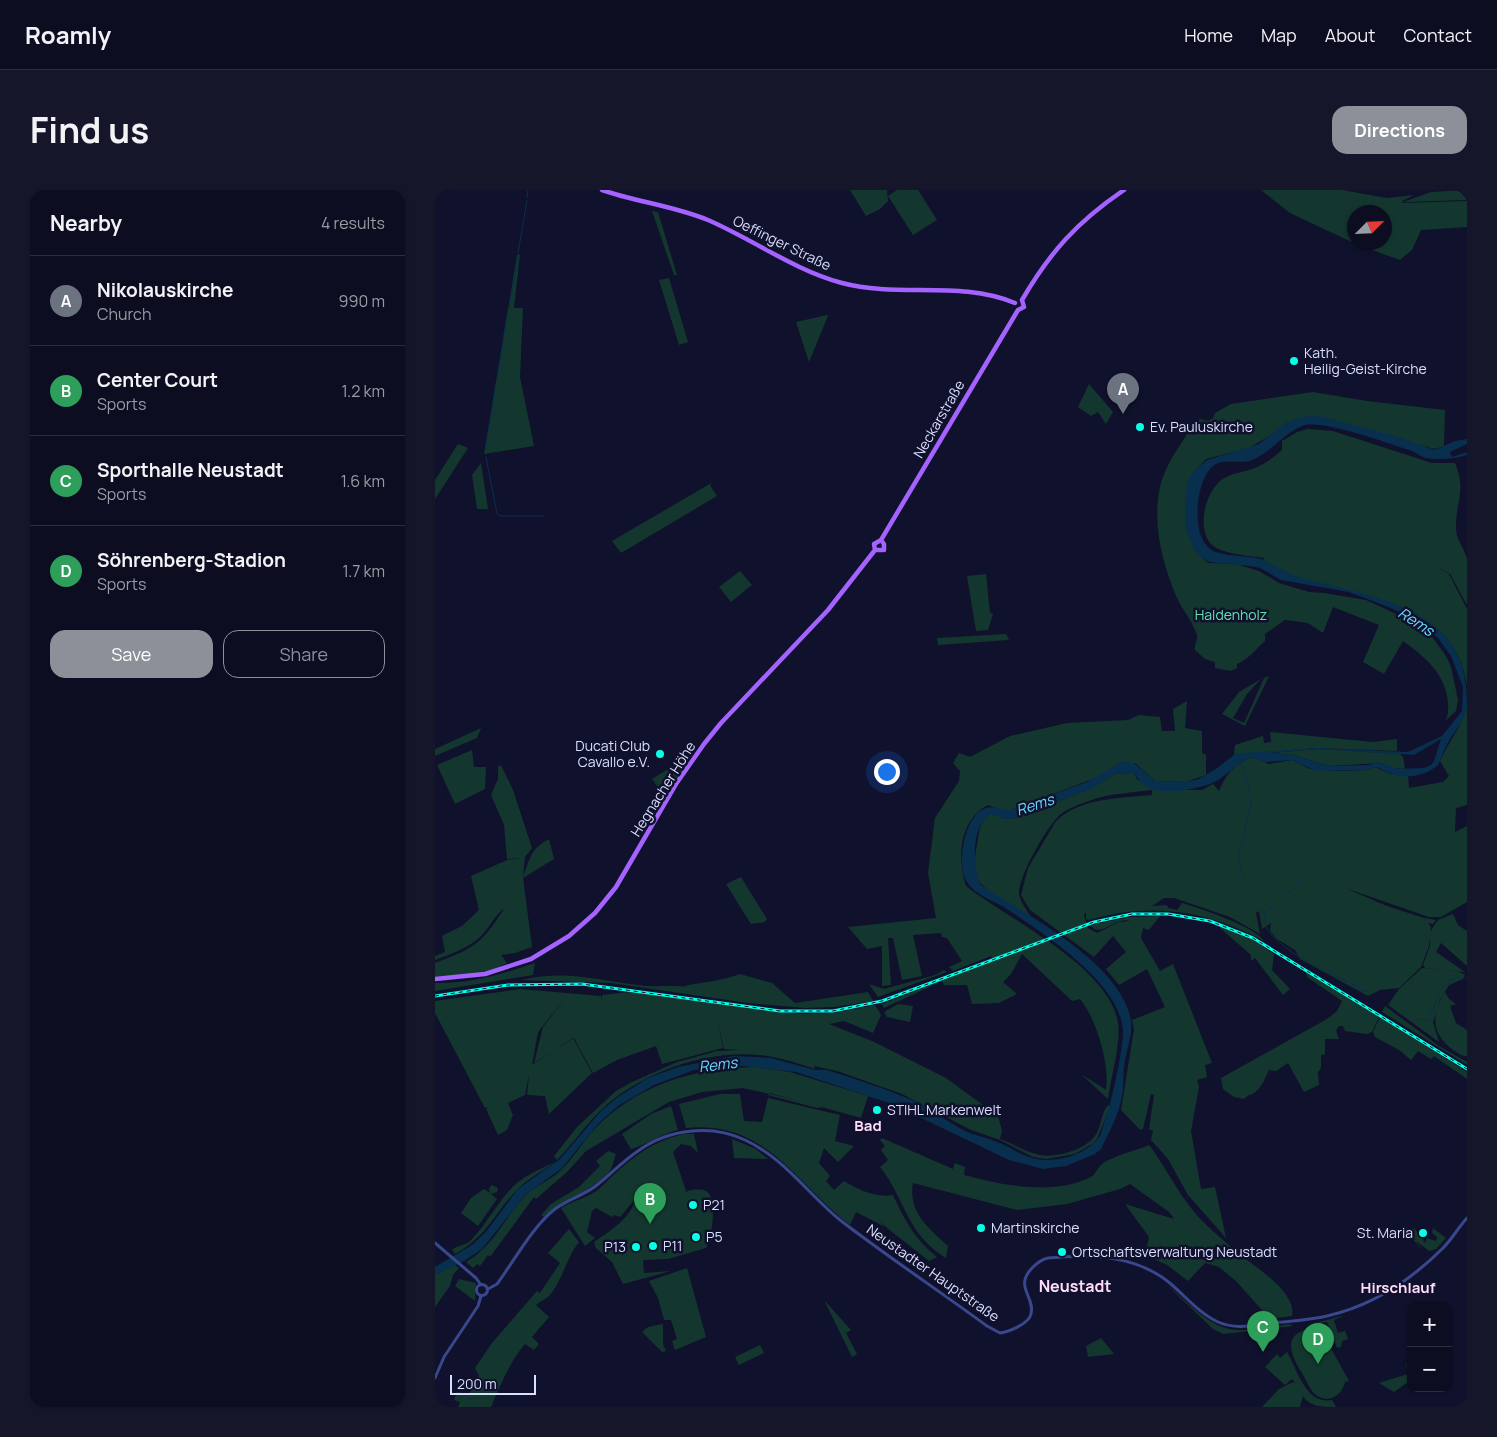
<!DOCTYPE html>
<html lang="en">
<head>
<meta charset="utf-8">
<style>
  :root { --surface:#0c0d21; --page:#15162a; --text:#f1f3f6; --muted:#9a9ca5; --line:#2c2d3f; --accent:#8c9099 }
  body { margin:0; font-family:Manrope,sans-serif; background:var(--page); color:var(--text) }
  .controls { position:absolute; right:15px; bottom:15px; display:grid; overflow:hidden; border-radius:10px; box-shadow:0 1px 4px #0004 }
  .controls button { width:45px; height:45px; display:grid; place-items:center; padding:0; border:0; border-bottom:1px solid var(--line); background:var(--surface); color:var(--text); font:25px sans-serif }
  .compass { position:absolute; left:912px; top:15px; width:45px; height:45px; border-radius:50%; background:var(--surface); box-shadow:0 1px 4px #0004; rotate:66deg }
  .scale { position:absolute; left:15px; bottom:12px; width:86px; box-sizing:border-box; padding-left:5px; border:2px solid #dbdeff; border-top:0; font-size:14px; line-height:18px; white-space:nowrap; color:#dbdeff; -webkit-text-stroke:4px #10112c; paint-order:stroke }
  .you { position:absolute; left:451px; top:581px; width:18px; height:18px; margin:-12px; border:4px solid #fff; border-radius:50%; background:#1a73e8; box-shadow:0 0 0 8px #1a73e833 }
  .badge { display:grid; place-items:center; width:32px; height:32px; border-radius:50%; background:var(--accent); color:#fff; font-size:16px; font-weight:700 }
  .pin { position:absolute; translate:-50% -41px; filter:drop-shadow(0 1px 2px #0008) }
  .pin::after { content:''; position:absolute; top:26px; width:18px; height:15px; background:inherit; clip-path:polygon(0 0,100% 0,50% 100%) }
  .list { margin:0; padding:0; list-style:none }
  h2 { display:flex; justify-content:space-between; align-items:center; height:65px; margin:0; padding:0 20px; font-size:21px }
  h2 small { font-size:16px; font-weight:400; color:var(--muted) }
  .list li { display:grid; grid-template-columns:32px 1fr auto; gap:15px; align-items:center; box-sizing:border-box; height:90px; padding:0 20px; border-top:1px solid var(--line) }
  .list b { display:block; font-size:19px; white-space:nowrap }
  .list p { margin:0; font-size:16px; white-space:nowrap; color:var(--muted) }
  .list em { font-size:16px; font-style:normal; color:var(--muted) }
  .actions { display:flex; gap:10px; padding:15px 20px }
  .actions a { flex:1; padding:11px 0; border:1px solid var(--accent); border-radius:15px; text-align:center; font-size:18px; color:var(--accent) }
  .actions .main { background:var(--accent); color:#fff }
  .map { position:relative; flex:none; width:1032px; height:1217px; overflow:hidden; border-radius:15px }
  header { display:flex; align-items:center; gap:30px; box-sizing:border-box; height:70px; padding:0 25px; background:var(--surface); border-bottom:1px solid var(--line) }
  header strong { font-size:24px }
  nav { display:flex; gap:28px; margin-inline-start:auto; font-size:18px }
  .intro { display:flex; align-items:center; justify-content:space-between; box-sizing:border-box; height:120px; padding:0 30px }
  h1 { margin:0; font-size:35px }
  .button { padding:12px 22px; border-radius:15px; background:var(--accent); color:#fff; font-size:18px; font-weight:700 }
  main { display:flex; gap:30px; padding:0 30px }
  aside { flex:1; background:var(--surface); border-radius:15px; box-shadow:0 1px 4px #0004 }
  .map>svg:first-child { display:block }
  .green { fill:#13372e; fill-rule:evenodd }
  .water { fill:#082f4d; fill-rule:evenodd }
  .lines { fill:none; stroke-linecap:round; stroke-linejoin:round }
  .stream { stroke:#082f4d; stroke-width:1 }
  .minor { stroke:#39478d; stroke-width:3 }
  .major { stroke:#a462ff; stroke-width:4.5 }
  .rail-casing { stroke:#07ffe5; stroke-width:3 }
  .rail { stroke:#10112c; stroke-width:1; stroke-dasharray:4; stroke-linecap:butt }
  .poi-dot { fill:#07ffe5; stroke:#10112c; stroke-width:2 }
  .labels { text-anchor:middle; stroke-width:5; stroke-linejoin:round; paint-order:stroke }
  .street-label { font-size:14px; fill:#dbdeff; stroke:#10112c }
  .poi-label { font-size:14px; fill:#dbdeff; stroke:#10112c; text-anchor:start }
  .park-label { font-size:14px; fill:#60e6a9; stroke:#10112c }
  .water-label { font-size:15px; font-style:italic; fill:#69d9ff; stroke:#10112c }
  .neighbourhood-label { font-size:15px; font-weight:bold; fill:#ffddfa; stroke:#10112c }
  .quarter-label { font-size:16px; font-weight:bold; fill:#ffddfa; stroke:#10112c }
</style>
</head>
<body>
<header>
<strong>Roamly</strong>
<nav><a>Home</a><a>Map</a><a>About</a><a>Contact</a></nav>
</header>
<div class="intro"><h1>Find us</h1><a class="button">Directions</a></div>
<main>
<aside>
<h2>Nearby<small>4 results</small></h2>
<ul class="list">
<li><span class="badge" style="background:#6b7280">A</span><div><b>Nikolauskirche</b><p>Church</p></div><em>990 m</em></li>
<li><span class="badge" style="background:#2e9e5b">B</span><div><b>Center Court</b><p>Sports</p></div><em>1.2 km</em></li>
<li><span class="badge" style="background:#2e9e5b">C</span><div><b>Sporthalle Neustadt</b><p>Sports</p></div><em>1.6 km</em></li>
<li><span class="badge" style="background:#2e9e5b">D</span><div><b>Söhrenberg-Stadion</b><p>Sports</p></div><em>1.7 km</em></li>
</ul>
<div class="actions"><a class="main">Save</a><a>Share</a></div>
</aside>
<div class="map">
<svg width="1032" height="1217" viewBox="0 0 1032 1217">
  <rect width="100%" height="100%" fill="#10112c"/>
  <path class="green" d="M415,0H452L453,11L445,19L431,26Z
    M462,0H483L502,30L478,45L453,6Z
    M826,0H907L952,8L979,5L967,11L968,13L1032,11V37L986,40L977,60L965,70L923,55L855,23ZM919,22H949V52H919Z
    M1032,0V10L968,12L996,2Z
    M217,21L223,22L242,85H239Z
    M85,64L79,118H88L85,187L99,256L49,264L82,65Z
    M234,88L253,152L244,155L224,90Z
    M392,125L393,126L374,172L361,132Z
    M654,194L678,222L671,234L663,222L656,226L643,217Z
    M878,202L932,211L1010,220L1009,256L1000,259L888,228L836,245L814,258L771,269L762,279L752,339L760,360L773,373L801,374L824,381L844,393L874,402L889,403L931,410L959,423L995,444L1011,466L1016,477L1023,510L1021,521L1010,531C1014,525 1013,519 1013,512C1010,483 990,467 968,451L949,484L928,472L944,435L898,417L888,443L873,433L850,430L830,444V451C820,460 815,468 802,474V478L796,481L780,478V472L770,469L760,460C759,454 763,451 762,445C758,432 748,421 742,408C727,373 716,331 726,293C732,271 748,252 759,233L765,229L773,231L778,228L780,223L796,214Z
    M873,239L898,241L997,273H1020C1032,302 1020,312 1021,340C1022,352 1030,359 1032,369C1032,383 1032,401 1032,415L1015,384L998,375L1014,384L1032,419V496C1020,407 917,408 851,383C843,379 835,374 828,370L829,368C817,366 786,364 777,355C760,338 771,297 791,287C799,283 809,282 817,279C829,275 838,268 847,260V251L862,242Z
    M23,254L33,258L0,309V290Z
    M46,273L53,319H42L37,285Z
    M278,292L275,295L282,306L186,363L177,351Z
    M305,381L317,395L296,412L284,397Z
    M551,384L555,423L558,424L553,440L541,441L532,386Z
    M571,444L574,450L503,455L502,448Z
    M834,486L810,536L787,524L804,502L826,489L812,504L798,528L809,533L829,488Z
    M752,511L750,538L767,541V563L771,565V585L751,592L720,591L700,573L576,620H567L553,615C524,630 522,668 531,696C573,729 675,777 683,833C686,854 676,887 673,909L646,884L671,900C675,874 661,828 645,809L637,811L587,764L576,784L568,792L582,804L564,813L537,814L532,795H509L507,791L449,818L447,814L558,770L556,766L518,781L514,777L527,771L512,748L507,747L506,743L478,745L487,786L467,790L458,748H453L456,795L447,796V756L432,759L413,737L501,728L493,683L500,628L524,591L525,581L518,573L524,563L535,567L575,546L632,533L693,530L704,525L725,527L727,541H740L738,519Z
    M1032,515V615L1021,618L1020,642L1032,636V712L1006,727H994L910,698L952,716L989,728L1001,730L998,734L993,733L996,737L994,756L986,777L964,798L945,800L933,806L865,769L860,760L842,749L835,741L836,733L827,739L824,721L821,723L825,744L795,727L739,708H729L717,716L731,715L734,718L742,720L747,713C764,718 821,737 829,751C770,720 718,712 654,730L651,729V722L649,725L653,738L662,743L684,732L695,731C681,727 672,743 659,739L656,735L695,727L725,726L714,740L708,738L706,748L725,781L738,774L777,873L770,875L772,887L762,890L764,897L756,941L766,999L780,997L791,1048L753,1005L733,969L716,950L718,941L714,939L719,905L716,904L708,939L705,940L686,920L699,839L697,830L730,817L712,779L684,795L671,779L691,762L678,746L659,767L595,720L586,705L593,678L621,631C644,608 686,608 717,605V600C696,603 675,603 654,611C645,614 634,618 626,624C613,634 583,687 584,704C585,712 592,720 596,727C582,719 545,700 541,685C538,673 541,661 543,649C544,639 546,628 557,623L570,629L579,628L655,599L680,584L699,583L702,589L717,599L767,600L778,594L784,601C791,584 801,572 818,567L834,574L857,570L875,579L906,581L933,580L940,577L956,584L973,586L974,598L1008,592L1014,586L1005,571C1013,553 1029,533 1032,515Z
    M46,538L42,548L0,566V559Z
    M835,542L938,552L962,549V561L883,558L799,565L800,555L828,546L829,553L836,552Z
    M883,559L965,564L968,567L970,579L957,578L946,573L894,576L858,565L834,563Z
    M37,560L39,577H51L50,599L20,614L2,575Z
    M243,573L248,580L230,607L217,589Z
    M66,575L78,600L97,658L90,667L88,687C95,669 95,659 114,649L119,669L88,688L97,757L80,763L66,765L72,773C50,785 24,786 0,787V773C41,757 45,755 69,719C59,725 55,738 46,746C34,758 16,764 0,770V766L10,762L7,746L27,736L44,720L36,686L72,670L85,668L72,669L69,635L56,605L63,589V577Z
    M306,687L332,729L330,732L316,734L291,694Z
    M1018,724L1023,735L1032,741V776L1006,753L1001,762L1030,782L990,778L988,775L995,756V743L998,737L1003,730Z
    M786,736L818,750L839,764L837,780L855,799L848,805L820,768L816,771V765L785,738Z
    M100,773L98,785L0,801V793C36,794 67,784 100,773Z
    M987,778L1022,781L1030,785L1028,789L1014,795L1005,810L998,832L1004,852L953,815L964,799Z
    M509,780L512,782L443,807L434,794L449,799L500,785Z
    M871,782L944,827L937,842L932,844L910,841L908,836H904L901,840L904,849H890V864L886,865V878L883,882L884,895L869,902L853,873L841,881L834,880C831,886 827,898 819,903C815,905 813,905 809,909L799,907L788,899L786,888L892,829L902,821L907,811L872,787Z
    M305,784L337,793L360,813L433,802L438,811L400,817L370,818L313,813L176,793L86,790C133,779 165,791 211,796C225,797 239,795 254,797L249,796C268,792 287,791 305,784Z
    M85,799L166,806L167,811V805L194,802L366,824L399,823L440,815L446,825L438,843L409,831L394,834L437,851L511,888L563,926L567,941L565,949C577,953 589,961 601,964C618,969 648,961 659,947C667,938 665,924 673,915L675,917L662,949L657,954L640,964L611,969L598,967L565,950L536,940L467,904L402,881L379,876L380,879C362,873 343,867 324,865C269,860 205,883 165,921C149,937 137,955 122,970L119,966L142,937L181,901L197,892L242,872L282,861L306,860L289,859L283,833L288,858L227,874L221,856L182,870L158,883L139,848L163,833L99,873L108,837L133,804L103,842L97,875L138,848L157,883L114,924L110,906L92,905L94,885L90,905L73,913L78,925L72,940L63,945L51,919L54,917L50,918L0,823V811Z
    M1010,802L1014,809L1021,814L1015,816L1021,833L1032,840V866C1027,867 1023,863 1018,860C996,844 996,825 1010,802Z
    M463,814L478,816L475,832L452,827L449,822Z
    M950,816L1004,856L1032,872V875L947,822Z
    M945,827L1032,882V889L999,866L996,869L983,861L976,870L964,860L940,847L938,842Z
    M319,877L355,882L433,906L426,928L369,912L387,917L382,918L333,905L334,903L365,911L308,898L267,902L234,912L151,961L132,982L101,1009L99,1007L55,1067L53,1065L45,1076L42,1074L38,1078L31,1072C57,1057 68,1031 88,1008C99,995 116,991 127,979C138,968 146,955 156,943C198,896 257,878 319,877Z
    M285,904H305L309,931L327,932L333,908L405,925L400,951L419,956L403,972L389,958L384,973L395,986L391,991L399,1000L409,991C423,1000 442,1008 458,1005C469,1029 480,1050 502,1067L494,1071L452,1038L443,1028L450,1037L421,1022L415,1035C361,994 330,929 251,938L244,914Z
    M236,916L243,940C226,944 209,956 196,959L187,944L216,924Z
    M249,944H259L263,963L256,956L246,954L238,962L251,1001L248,1003C254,1000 264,998 271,1001C283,1007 277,1048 271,1058L233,1069L208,1070L209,1083L236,1081L188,1094L177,1072L161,1058L159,1052C175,1041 196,1028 201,1008L185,1027L179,1025L177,1027L161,1018L157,1021L152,1042L160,1048L150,1056L126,1018C138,1010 155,1008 166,997C192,972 213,952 249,944Z
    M447,948L518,979L520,973L530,977L529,985C566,995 619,1006 656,987C660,985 663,977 668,973C681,965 700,961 714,955C728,973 737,992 750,1010C765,1032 787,1049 807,1066C822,1078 862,1103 857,1126L835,1129L801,1091L784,1077L770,1073L753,1091L732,1075L710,1065L714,1047L690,1014L739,1029L734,1022L695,994L685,999L632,1014L582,1020L478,993C473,1022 493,1038 513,1056L511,1068C472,1045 470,1008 445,977L453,970L446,960L450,956L445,950Z
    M297,949L321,959L333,969L299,968Z
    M173,961L181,964C179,969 178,978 174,982C157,1001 129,1009 109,1027L106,1025L116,1014L144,997L165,976L161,971Z
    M120,972C108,981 92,989 82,1000C58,1024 53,1046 20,1064L17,1060C21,1055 31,1056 36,1050C51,1035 60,1016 74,1001C86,986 104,980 120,972Z
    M57,995L63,998L62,1002L56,1004L62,1009L43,1036L26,1023L36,1008L49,999L55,1003L54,998Z
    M971,1036L976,1042L979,1038L990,1053L992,1048L1001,1051L1002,1047L997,1043L998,1038L1011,1048L1001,1059L994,1061L981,1051L989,1062L970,1040Z
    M134,1039L144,1052C131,1068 128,1090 114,1106C110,1110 105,1111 101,1115L114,1127L97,1147L104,1154L99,1160L90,1154C74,1173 66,1194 56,1217H23L25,1212L19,1210L22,1202L34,1204L44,1186L40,1178L57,1153L102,1101L105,1103L125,1073L113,1063Z
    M20,1075L24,1078L18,1085L15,1096L0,1117V1085Z
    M252,1078L271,1147L240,1160L237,1151L242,1149L236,1130H229L223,1108L214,1091Z
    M24,1089L41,1093L40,1111L20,1096Z
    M731,1094C752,1110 773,1138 801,1140C819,1141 838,1136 855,1134L858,1136L788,1144L778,1139Z
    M389,1110L416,1140L411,1143L422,1164L417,1167Z
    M910,1125L899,1130L903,1143L910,1141L913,1149L907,1151L906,1157L902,1158L892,1132L873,1135Z
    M228,1134V1154L231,1161L227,1162L207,1142L213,1137Z
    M873,1139L882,1141L886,1140L914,1191L910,1192C908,1203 896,1213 884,1207C876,1203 873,1193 868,1185C859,1170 844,1146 873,1139Z
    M666,1148L679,1164L653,1167L651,1156Z
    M325,1155L329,1163L304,1175L300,1167Z
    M852,1162C863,1180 870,1215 897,1210L901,1217C887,1217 875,1217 868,1206L865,1217H827L844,1199L858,1192L861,1194L857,1189L850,1195L830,1177L842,1164L845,1168Z
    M973,1173L976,1176V1196L973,1192L959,1202L944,1193L973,1184L971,1174Z"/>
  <path class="water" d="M884,226L961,246L1000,260L1020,251L1032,249V254L1015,262L1017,267L1032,262V265C1020,269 1003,270 991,268C985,267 980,261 974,260C952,253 885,228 867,236C848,244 835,263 817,270C804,275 788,267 777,277C760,292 754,353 781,362C795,367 812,365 826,369C839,374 850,383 864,387C919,403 1007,412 1027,476C1031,490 1032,504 1032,518C1030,530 1020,540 1014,551C1009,559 1007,567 1003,575C991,586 969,590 955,583C949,581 946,578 940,577L933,580L881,581L857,570L830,572L818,567C803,571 796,582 783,590C770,599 726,606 712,597C705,593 703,588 699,583L680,584L656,599L579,628L569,629L557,624C536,632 537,678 546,695C592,725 685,772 696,830C698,844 691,862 689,876C688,886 689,896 687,906C684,924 674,943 666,959L660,964L631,976L608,979L574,970L457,914L361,882L308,876L259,880L219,895L183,916L164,933L126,979L91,1004L47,1059L29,1071L0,1085V1077L37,1055L50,1043L83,999L125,969L166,921L183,907L213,888L243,877L299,866L336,868L380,880H392C420,889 449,898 477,910C496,918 513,933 532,942C543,946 554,948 564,953C574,956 582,963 591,966C614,975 644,968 661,951C667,946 668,934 671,927C677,910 688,859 688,842C687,793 606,742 569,717C557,710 540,705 532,692C521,676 529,629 547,620C557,614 565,620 575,620L652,592L688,571L699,573L720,591L751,592L764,589L781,579L799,565L808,563L883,558L973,562L1007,546L1027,521L1028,497L1016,466L1003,448L980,430L956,418L914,402L846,390L825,378L815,376L774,372L763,365L756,352L750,337V317L752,292L759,281L772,270L824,254L850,233L867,227ZM1006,549L999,571L996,575L989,578L964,579L942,572L933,575L894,576L858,565L835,563L883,559L979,565Z"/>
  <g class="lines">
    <path class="stream" d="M92,8L93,0
      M83,63L92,11
      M74,118L83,66
      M69,145L73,121
      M62,190L69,147
      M55,234L61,193
      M50,261L54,237
      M51,267L62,324L66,326H109
      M806,571L816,606
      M809,688L804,672L805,660L817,609
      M831,734L829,724L858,699L873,681L875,682
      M831,737C843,760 896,785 920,795L925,800L933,802
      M1031,787H1032
      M978,829L994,830C1001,814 1005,787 1027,787"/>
    <path class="minor" d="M0,1053L41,1088L46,1095
      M41.5 1100a5.5 5.5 0 1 1 11 0a5.5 5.5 0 1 1-11 0Z
      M53,1099L62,1094C79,1071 98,1036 120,1019C133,1009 150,1005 162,995C176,984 188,971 203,961C233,939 276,934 310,950C349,968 373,1004 405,1030C453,1067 503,1100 552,1136L565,1143C573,1142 594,1134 596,1124C600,1106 579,1097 597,1078C602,1073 607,1069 613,1068C656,1064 702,1065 736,1094C751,1107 765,1124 783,1132C801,1140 820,1135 839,1133C856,1131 875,1130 892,1126C936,1116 976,1090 1008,1058C1017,1049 1023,1038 1032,1028
      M0,1188L9,1167L43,1116L46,1106"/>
    <path class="major" d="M167,0C202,12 239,16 273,30C319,50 359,80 407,93C464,108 525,90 580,113
      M587,110C615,62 642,32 689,0
      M583,120L589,117L587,110
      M446,350L583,120
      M440,360H449V354L446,350
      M440,360L439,354L446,350
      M0,789L50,784L96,769L134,746L160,723L181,697L241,594L269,554L286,533L393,420L440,360"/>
    <g class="rail-casing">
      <path id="rail" d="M0,806L73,795L147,794L345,821H398L447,811L659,732L697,724H733L775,731L818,748L1032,879"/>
    </g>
    <use href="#rail" class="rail"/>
  </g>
  <g class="poi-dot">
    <circle cx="859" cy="171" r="5"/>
    <circle cx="705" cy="237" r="5"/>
    <circle cx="225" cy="564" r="5"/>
    <circle cx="442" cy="920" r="5"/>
    <circle cx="258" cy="1015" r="5"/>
    <circle cx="546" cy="1038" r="5"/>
    <circle cx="988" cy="1043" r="5"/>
    <circle cx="261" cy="1047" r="5"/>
    <circle cx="218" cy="1056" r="5"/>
    <circle cx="201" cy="1057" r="5"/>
    <circle cx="627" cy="1062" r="5"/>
  </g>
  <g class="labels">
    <g class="street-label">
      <text transform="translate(347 53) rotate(26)" y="5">Oeffinger Straße</text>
      <text transform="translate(504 229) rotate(-60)" y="5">Neckarstraße</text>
      <text transform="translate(228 599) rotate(-58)" y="5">Hegnacher Höhe</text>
      <text transform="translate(498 1083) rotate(35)" y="5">Neustadter Hauptstraße</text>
    </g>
    <g class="poi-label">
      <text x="869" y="168">Kath.<tspan x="869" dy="16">Heilig-Geist-Kirche</tspan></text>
      <text x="715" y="242">Ev. Pauluskirche</text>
      <text x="215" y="561" text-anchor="end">Ducati Club<tspan x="215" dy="16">Cavallo e.V.</tspan></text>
      <text x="452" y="925">STIHL Markenwelt</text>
      <text x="268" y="1020">P21</text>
      <text x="556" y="1043">Martinskirche</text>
      <text x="978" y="1048" text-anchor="end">St. Maria</text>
      <text x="271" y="1052">P5</text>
      <text x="228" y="1061">P11</text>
      <text x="191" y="1062" text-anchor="end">P13</text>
      <text x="637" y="1067">Ortschaftsverwaltung Neustadt</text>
    </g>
    <g class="park-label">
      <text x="796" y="430">Haldenholz</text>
    </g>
    <g class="water-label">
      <text transform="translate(981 432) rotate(33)" y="5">Rems</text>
      <text transform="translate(600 615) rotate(-18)" y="5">Rems</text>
      <text transform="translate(283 875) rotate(-7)" y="5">Rems</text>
    </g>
    <g class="neighbourhood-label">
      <text x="433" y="941">Bad</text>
      <text x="963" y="1103">Hirschlauf</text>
    </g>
    <g class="quarter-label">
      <text x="640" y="1102">Neustadt</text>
    </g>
  </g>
</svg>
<div class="controls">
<button>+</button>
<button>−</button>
</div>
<svg class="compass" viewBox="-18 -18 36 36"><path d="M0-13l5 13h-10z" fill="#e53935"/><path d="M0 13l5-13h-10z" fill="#9a9ca5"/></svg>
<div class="scale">200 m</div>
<div class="you"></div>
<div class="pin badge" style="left:688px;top:224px;background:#6b7280">A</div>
<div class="pin badge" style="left:215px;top:1034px;background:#2e9e5b">B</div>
<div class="pin badge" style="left:828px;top:1162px;background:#2e9e5b">C</div>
<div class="pin badge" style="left:883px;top:1174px;background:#2e9e5b">D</div>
</div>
</main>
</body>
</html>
